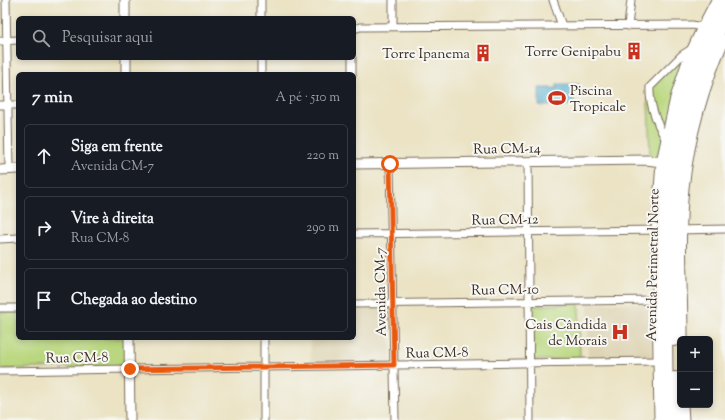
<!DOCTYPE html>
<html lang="pt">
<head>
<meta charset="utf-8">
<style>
  :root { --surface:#171b24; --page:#242831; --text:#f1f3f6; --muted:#9ea1a6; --line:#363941 }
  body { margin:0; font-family:"Sorts Mill Goudy",serif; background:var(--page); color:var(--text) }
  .controls { position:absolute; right:12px; bottom:12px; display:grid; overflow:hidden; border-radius:6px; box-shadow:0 2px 6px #0003 }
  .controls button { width:36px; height:36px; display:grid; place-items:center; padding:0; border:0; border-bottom:1px solid var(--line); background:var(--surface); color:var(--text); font:20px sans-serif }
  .stop { position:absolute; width:12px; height:12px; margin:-9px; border:3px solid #ea580c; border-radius:50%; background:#fff }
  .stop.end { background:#ea580c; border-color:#fff; box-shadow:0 1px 4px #0008 }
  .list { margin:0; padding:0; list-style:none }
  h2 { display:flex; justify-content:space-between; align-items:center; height:52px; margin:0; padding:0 16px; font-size:17px }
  h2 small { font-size:13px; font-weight:400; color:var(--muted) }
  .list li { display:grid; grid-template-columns:26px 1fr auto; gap:12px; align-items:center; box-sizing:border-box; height:64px; margin:0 8px 8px; padding:0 8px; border:1px solid var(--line); border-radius:6px }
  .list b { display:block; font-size:15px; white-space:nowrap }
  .list p { margin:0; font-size:13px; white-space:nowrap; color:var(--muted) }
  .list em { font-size:13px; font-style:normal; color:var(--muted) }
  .icon { flex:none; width:22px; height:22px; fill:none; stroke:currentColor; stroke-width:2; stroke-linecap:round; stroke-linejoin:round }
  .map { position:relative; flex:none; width:725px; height:420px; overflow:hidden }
  .search { position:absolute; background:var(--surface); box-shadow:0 2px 6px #0003; left:16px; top:16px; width:340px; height:44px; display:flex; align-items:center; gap:10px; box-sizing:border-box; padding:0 14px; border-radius:6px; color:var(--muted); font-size:15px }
  .panel { position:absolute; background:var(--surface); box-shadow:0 2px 6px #0003; left:16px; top:72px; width:340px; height:268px; border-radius:6px }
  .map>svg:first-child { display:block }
  .built { fill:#ded4b4 }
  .green { fill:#b9d77e; stroke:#7a804e }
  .water { fill:#4faacd; stroke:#456a76 }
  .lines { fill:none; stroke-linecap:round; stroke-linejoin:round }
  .minor-casing { stroke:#796b58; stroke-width:9 }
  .tertiary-casing { stroke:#796b58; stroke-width:11 }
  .trunk-casing { stroke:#796b58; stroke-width:14 }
  .minor { stroke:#fff; stroke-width:7 }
  .tertiary { stroke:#fff; stroke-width:9 }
  .trunk { stroke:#fff; stroke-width:12 }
  .route { stroke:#ea580c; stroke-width:5 }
  .labels { text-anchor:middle; stroke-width:4; stroke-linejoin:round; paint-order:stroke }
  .poi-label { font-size:14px; fill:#3b2a1e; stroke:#f6f6f2; text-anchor:end }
  .street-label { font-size:14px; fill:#3b2a1e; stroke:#f6f6f2 }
</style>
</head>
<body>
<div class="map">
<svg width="725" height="420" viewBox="0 0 725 420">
  <rect width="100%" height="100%" fill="#f6f6f2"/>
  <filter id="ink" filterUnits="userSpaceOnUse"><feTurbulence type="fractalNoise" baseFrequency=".025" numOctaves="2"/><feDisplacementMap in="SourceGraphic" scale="8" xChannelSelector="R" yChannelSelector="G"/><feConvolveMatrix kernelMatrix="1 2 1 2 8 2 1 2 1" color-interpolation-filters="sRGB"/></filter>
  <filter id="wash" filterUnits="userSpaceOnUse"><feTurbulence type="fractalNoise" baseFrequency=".012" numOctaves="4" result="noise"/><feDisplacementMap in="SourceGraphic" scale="16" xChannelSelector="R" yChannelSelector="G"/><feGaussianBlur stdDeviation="0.9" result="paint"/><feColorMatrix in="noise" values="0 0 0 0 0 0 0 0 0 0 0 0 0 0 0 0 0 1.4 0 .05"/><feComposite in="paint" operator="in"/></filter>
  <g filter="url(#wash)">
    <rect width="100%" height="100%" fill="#ebe3c4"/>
    <path class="built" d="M651,303L652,359H588V304Z
      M390,307L391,362L311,363L310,338H354V308Z"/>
    <path class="green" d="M693,48L661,162L650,157L648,103L650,87Z
      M579,303L580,360H534L532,306Z
      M0,312H18V338H126L127,363L124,366L0,369Z"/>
    <path class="water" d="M557,84H579V91H574V105L539,106V88H557Z"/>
  </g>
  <g filter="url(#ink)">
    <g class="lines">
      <g class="minor-casing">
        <path id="minor" d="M6,0L9,169
          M261,0V18
          M393,0V27
          M553,0L562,26
          M628,26L631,0
          M354,29L360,27L692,25L702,27
          M0,41L18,40
          M261,58V74
          M352,58V74
          M0,105H18
          M666,140C657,124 649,105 650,87L682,55L693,48
          M528,162L530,420
          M390,164L395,420
          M677,230L725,229
          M354,234L661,230
          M0,239L18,238
          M354,304L656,300
          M0,308H18
          M264,338V420
          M0,371L658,361"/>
      </g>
      <g class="tertiary-casing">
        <path id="tertiary" d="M125,0V18
          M126,58V74
          M354,164L647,160L661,162
          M0,170L18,169
          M129,338L130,420
          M683,339C683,289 679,237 684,188C690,136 704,86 725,39
          M683,405L684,420
          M659,420L656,230L661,162L675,98L688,58L702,27L716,0"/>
      </g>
      <g class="trunk-casing">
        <path id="trunk" d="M674,340C674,290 672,240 677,190C683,131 699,72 725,18
          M675,378L676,420
          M667,420L665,230L671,153L687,87L697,59L725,0"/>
      </g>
      <use href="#minor" class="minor"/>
      <use href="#tertiary" class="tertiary"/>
      <use href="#trunk" class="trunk"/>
    </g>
  </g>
  <g class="lines" filter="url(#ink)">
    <path class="route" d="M130,369L394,365L390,164"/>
  </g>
  <defs>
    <g id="building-bare" transform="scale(1.38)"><path d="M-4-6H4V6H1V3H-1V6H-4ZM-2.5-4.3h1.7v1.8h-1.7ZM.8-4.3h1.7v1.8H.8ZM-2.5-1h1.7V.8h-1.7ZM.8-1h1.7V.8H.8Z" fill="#c8321e" stroke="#f6f6f2" stroke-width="2.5" paint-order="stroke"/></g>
    <g id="stadium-bare" transform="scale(1.38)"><path d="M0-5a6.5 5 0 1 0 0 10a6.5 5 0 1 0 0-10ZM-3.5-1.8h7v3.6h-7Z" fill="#c8321e" stroke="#f6f6f2" stroke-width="2.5" paint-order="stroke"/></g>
    <g id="hospital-bare" transform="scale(1.38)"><path d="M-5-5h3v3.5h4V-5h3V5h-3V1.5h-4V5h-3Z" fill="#c8321e" stroke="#f6f6f2" stroke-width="2.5" paint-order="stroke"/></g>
  </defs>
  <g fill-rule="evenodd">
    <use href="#building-bare" x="634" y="51"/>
    <use href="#building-bare" x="483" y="53"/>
    <use href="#stadium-bare" x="557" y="98"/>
    <use href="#hospital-bare" x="620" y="332"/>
  </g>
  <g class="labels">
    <g class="poi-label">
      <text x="621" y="56">Torre Genipabu</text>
      <text x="470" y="58">Torre Ipanema</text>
      <text x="570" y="95" text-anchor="start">Piscina<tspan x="570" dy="16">Tropicale</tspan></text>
      <text x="607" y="329">Cais Cândida<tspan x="607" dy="16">de Morais</tspan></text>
    </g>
    <g class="street-label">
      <text transform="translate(507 148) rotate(-1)" y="5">Rua CM-14</text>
      <text transform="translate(505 219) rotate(-1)" y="5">Rua CM-12</text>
      <text transform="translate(652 265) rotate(-89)" y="5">Avenida Perimetral Norte</text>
      <text transform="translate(505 289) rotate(-1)" y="5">Rua CM-10</text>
      <text transform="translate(380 292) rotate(-91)" y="5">Avenida CM-7</text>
      <text transform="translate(437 352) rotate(-1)" y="5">Rua CM-8</text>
      <text transform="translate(77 357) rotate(-1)" y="5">Rua CM-8</text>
    </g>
  </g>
</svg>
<div class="controls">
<button>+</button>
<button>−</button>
</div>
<div class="stop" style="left:390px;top:164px"></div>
<div class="stop end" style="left:130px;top:369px"></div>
<div class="search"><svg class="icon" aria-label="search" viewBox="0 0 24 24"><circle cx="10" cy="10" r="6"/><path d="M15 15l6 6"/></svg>Pesquisar aqui</div>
<section class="panel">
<h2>7 min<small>A pé · 510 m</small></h2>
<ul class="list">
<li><svg class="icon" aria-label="ahead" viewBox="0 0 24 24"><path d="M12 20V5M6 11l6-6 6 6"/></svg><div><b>Siga em frente</b><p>Avenida CM-7</p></div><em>220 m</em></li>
<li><svg class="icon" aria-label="right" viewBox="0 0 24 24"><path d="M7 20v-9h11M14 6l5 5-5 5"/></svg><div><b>Vire à direita</b><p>Rua CM-8</p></div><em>290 m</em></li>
<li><svg class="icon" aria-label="arrive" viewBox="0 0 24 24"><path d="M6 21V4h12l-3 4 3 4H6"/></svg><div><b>Chegada ao destino</b></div></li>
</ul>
</section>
</div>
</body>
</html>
